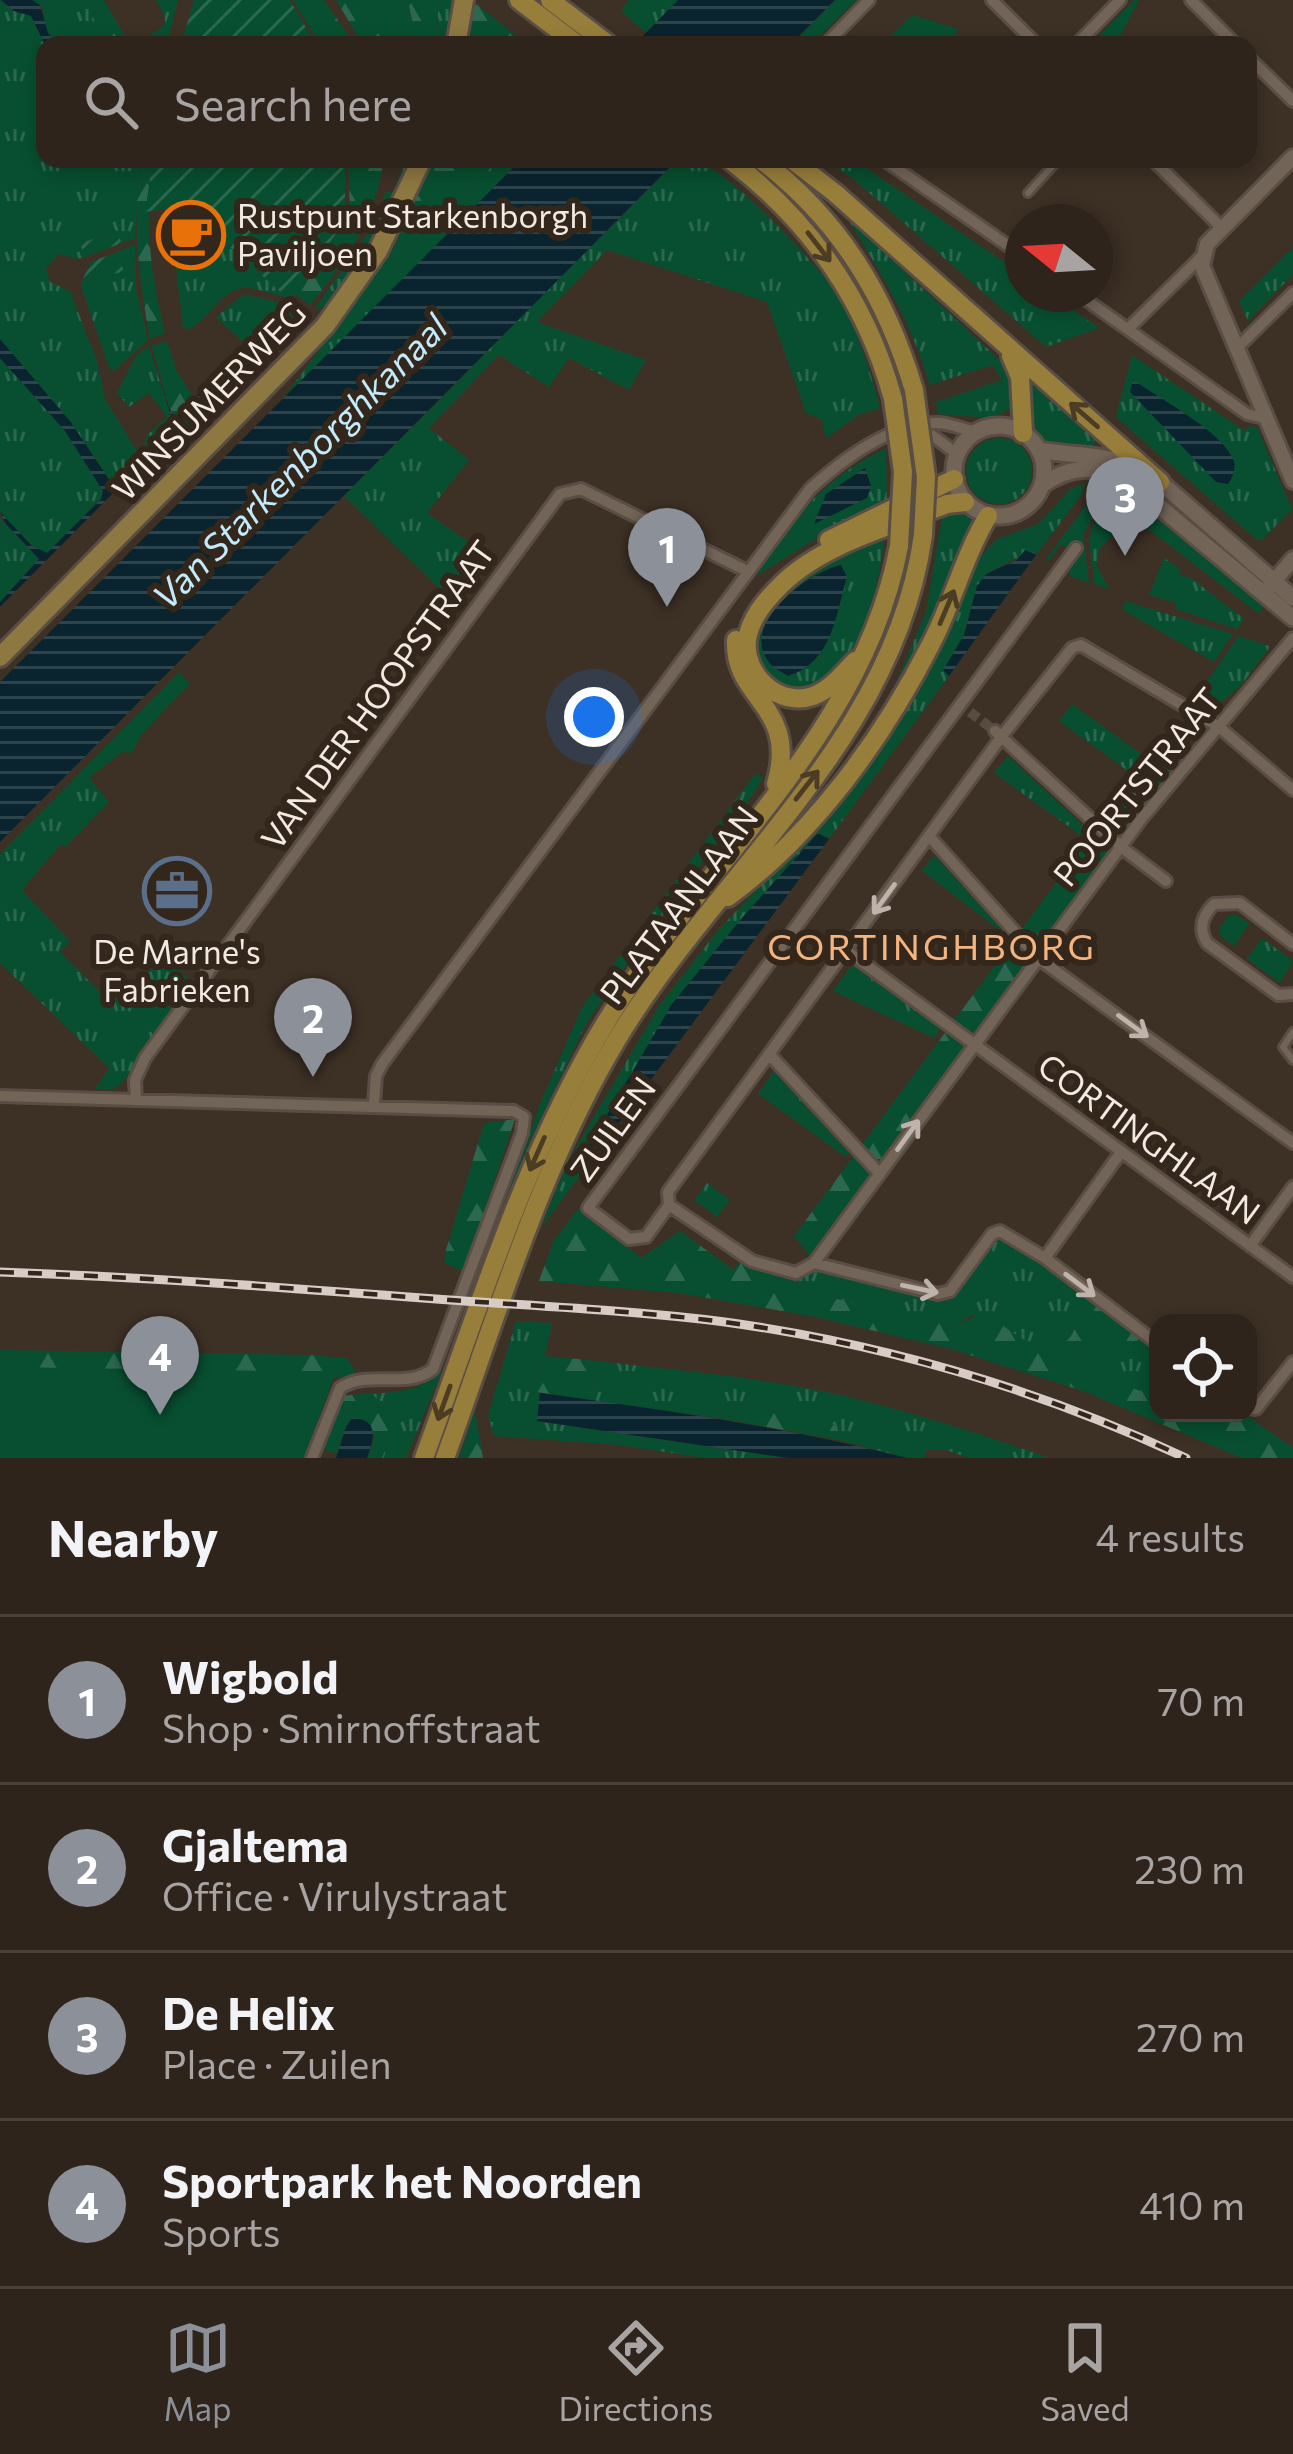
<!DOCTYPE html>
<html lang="en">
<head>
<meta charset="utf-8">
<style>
  :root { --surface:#2e241c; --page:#362c25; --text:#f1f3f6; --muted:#a7a4a3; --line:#49413b; --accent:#8c9099 }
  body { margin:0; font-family:Commissioner,sans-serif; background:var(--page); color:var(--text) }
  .controls { position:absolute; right:36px; bottom:36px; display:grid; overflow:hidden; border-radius:24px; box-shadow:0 6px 18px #0003 }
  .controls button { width:108px; height:108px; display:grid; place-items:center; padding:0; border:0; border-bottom:3px solid var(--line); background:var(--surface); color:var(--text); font:60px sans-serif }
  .compass { position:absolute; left:1005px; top:204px; width:108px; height:108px; border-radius:50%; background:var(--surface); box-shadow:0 6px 18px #0003; rotate:288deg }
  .you { position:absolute; left:594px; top:717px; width:42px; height:42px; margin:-30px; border:9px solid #fff; border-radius:50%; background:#1a73e8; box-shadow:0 0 0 18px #1a73e833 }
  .badge { display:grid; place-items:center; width:78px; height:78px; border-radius:50%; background:var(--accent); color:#fff; font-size:39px; font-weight:700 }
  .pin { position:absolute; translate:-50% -99px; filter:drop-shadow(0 3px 6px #0008) }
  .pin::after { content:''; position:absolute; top:63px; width:42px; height:36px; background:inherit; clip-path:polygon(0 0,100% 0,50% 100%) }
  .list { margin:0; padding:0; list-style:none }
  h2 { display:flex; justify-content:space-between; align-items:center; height:156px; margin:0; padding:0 48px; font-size:51px }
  h2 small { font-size:39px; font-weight:400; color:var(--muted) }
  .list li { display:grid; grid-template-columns:78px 1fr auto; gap:36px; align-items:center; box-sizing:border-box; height:168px; padding:0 48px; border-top:3px solid var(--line) }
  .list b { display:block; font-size:45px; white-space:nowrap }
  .list p { margin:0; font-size:39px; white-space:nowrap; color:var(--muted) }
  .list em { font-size:39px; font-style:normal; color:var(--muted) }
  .icon { flex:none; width:66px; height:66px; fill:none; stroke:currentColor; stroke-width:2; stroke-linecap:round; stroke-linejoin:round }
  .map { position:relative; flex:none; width:1293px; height:1458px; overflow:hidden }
  .search { position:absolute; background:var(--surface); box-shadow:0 6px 18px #0003; left:36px; right:36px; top:36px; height:132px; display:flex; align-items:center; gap:30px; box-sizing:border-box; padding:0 42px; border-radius:24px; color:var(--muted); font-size:45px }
  .sheet { height:828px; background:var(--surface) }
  nav { display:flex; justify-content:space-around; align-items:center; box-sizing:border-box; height:168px; border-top:3px solid var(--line); background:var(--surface); font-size:33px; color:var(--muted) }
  nav a { display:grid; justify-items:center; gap:6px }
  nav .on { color:var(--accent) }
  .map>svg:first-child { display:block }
  .grass { fill:url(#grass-tufts) }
  .forest { fill:url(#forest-firs) }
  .park { fill:#084f31 }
  .garden { fill:url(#garden-furrows) }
  .water { fill:url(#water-rules) }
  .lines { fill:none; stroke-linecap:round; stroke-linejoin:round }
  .minor-tunnel { stroke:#584c41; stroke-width:10; stroke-dasharray:10 5; stroke-linecap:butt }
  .service-casing { stroke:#5a4e44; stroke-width:12 }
  .minor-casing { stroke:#5a4e44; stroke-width:16 }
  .tertiary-casing { stroke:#5a4e44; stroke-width:20 }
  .secondary-casing { stroke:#5a4e44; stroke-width:21 }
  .primary-casing { stroke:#5a4e44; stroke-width:24 }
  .trunk-casing { stroke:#5a4e44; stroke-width:24 }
  .service { stroke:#736458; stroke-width:6 }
  .minor { stroke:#736458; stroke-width:10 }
  .tertiary { stroke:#736458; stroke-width:14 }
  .secondary { stroke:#736458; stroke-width:15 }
  .primary { stroke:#8e7841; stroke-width:18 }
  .trunk { stroke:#977e3a; stroke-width:18 }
  .rail-casing { stroke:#d7cdc6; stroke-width:9 }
  .rail { stroke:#33261b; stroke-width:4.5; stroke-dasharray:14; stroke-linecap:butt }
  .trunk-bridge-casing { stroke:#5a4e44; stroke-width:24; stroke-linecap:butt }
  .trunk-bridge { stroke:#977e3a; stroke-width:18 }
  .oneway { stroke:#4c3c23 }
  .oneway2 { stroke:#bfb4ab }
  .labels { text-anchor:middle; stroke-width:12; stroke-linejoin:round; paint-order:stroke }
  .poi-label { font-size:33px; fill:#f2e9e2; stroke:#33261b; text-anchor:start }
  .street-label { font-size:33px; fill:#f2e9e2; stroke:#33261b }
  .water-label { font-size:36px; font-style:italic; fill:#c1ebfd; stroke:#33261b }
  .neighbourhood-label { font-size:36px; letter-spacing:3px; fill:#f3b480; stroke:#33261b }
</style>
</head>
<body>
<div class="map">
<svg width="1293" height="1458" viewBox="0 0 1293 1458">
  <defs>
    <pattern id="grass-tufts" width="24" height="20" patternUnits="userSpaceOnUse" patternTransform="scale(3)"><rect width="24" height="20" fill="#084f31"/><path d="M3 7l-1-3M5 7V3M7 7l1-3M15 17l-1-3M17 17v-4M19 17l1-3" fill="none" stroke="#2c684f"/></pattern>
    <pattern id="forest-firs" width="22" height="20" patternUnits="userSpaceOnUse" patternTransform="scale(3)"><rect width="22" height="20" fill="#084f31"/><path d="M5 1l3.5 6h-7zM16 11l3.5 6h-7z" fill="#2c684f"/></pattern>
    <pattern id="garden-furrows" width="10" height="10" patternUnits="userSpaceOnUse" patternTransform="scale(3)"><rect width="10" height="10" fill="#084f31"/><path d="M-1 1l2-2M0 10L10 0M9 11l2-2" fill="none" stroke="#2c684f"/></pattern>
    <pattern id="water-rules" width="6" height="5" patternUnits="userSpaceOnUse" patternTransform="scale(3)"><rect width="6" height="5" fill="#09242e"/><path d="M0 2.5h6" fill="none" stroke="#2d444c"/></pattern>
  </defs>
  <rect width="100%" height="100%" fill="#3d3025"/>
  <path class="grass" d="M0,0L14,11L32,16L45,45V159H140L135,239L122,243L115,230L80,244L85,257L77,259L58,254L46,269L50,282L70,291L97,361L105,399L143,461L116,482L108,478L70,421L0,339Z
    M32,0H85L106,45H58L45,28L43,8Z
    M156,0H178L167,45H131L164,27L165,17Z
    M393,0H408L417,45H401Z
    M439,0H453L448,45H435Z
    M629,0H678L646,33L621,11Z
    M835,0H857L810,45H790Z
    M1134,0H1139L1118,40L1122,45H1090Z
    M912,15L958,29L950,45H882Z
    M406,159H415L378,237L330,306L314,310L373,226L386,192H393Z
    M500,159H522L278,406L394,247L402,251Z
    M678,159C682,159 693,159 696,160C734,175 822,267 842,303C860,337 870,371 880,408L860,414L826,438L821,419L806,413L767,302L607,250L537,322L646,360L629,390L569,358L549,387L499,355L429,428L469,460L427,513L493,559L440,589L344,496Z
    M823,159H853L1023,275V294H1050L1099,328L1046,347L851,177Z
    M847,218L1006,366L1014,407L991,418L938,414L936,402L1002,380L993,365L930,385C912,324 881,272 847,218Z
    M223,241L286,297C273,295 258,288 245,288C222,288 208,321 187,330L183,327L174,251L179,247L186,250L188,258Z
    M135,244L136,288L148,340L114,371L109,368L81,286L83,279L123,271L117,252Z
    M1293,247V274L1248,321L1239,301Z
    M244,294L285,304L246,345L216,317Z
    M149,346L173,424L148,456L144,448L147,435L167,417L149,393L129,407L117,393L136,356Z
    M1132,355L1245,431L1251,425L1258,429L1292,509L1262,540H1257L1116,417Z
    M0,358L65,430L103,491L101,498L47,553L32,546L0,512Z
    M1025,371L1096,434L1093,450L1042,444L1031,430Z
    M966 471a33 33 0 1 1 66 0a33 33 0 1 1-66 0Z
    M886,448L887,506L817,538L756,576C792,518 823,479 886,448Z
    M1086,483L1080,497L1036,555L1030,551L986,574L977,586L964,635L944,670L949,676L829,839L827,836L775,881L672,1004L588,1152L593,1158L541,1228L567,1163L659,1006L719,929L779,867L855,774L924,679L978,560L995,540L1038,524L1072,488Z
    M1104,484L1126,491L1267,601L1259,614L1104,495Z
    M1090,500L1099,507L1083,535L1089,583L1070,576L1069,566L1081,549L1075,543L1070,550L1061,544L1048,562L1046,559Z
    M954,508L975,517L943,597L883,714L926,612L943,511Z
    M1103,509L1133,535H1114L1100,547L1097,566L1109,589L1094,584C1094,550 1080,541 1103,509Z
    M0,518L39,559L0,602Z
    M885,535C879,580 867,650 829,680C820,688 804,689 792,693L761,675L753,637L763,614L813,567Z
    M1164,558L1181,570L1179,576L1190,577L1244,619L1237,629L1175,609L1176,603L1149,595Z
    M1125,601L1233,634L1214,662L1123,610Z
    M1238,636L1269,646L1268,650L1241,685L1214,709L1196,698Z
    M179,672L190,683L141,735L132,753L122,752L89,778L109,802L65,847L61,844L22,890L70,941L60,952L111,1003L166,956L190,981V990L122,1083L112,1090L95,1089L109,1068L0,963V854Z
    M1072,704L1141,754L1128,771L1059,721Z
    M1008,756L1087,829L1082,836L994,773Z
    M755,774L763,777L756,790L631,958L586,1024L530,1141L471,1296L540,1104L582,1007Z
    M934,855L998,925L1001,931L922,871Z
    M1262,938L1293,961L1280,983L1247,959Z
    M852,965L940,1028L934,1038L833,991Z
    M774,1071L849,1153L846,1157L758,1094Z
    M707,1183L730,1200L717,1217L694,1200Z
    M1002,1236L1090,1300L1071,1336L1052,1358L972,1315L955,1326L802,1291L786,1277L823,1271L941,1302L954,1298L993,1242Z
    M516,1321L552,1323L545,1356L530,1390L540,1393L537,1421L788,1458H704L620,1445L494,1436L488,1415Z
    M1141,1337L1158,1350V1370L1149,1388L1140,1392L1090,1370L1083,1361L1084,1347L1092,1341L1127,1351Z
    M588,1360C674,1370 761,1377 845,1396C914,1413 982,1434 1049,1458C1024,1458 996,1458 971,1458C953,1455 945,1445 925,1451V1458H907L839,1440L837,1426L828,1422L744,1402L722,1406L718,1418L596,1401L594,1375Z
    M443,1369L406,1458H382C392,1431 390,1416 372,1394C402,1391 421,1391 443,1369Z"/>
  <path class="forest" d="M85,0H104L130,45H106Z
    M293,0H324L355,45H320Z
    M336,0H393L401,45H363Z
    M408,0H439L435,45H417Z
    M471,0L528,45H484L465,30Z
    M142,159H153C144,223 150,270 165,333L150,339C139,280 131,219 142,159Z
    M348,159H384C374,221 349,257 310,305L296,295L350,211Z
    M433,159H500L402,251L394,247Z
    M285,304L299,309L264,356L156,463L149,455L230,369Z
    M167,341L177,372L195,400L176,417L169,408L152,346Z
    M1159,743L1179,764L1122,836L1102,818Z
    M1092,834L1111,850L1042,944L1030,941L1021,930Z
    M1013,941L1031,959L978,1032L964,1030L953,1022Z
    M947,1030L962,1041L964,1051L885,1159H873L861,1146Z
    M515,1119L464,1272L444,1263L446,1250L484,1123Z
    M855,1154L873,1176L812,1259L794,1236Z
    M580,1207L641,1258L680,1231L734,1270L740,1261L786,1277L802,1291L955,1326L983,1313L1052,1358L1071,1336L1090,1300L1141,1337L1127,1351L1091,1341L1082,1353L1090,1370L1140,1391L1153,1385L1158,1370V1413H1243L1293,1448V1458H1242L1083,1391L951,1349L816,1317L679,1293L539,1281L554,1240Z
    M0,1350L309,1355L347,1358L356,1373L340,1378L0,1373Z
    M545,1356L588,1360L594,1375L596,1401L530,1391Z
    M372,1393C390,1416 392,1431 382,1458H367L375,1436L346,1426L337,1454L320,1448L341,1396Z
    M744,1402L828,1422L837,1426L839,1440L718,1418L722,1406Z
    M475,1410L483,1458H459Z"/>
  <path class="park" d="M1229,915L1239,916L1249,924L1234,946L1221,937L1219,928Z
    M0,1367L336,1372L304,1458H0Z"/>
  <path class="garden" d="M194,0H290L316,45H181Z
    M153,159H345V219L296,295L286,297L184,206L145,212Z
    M116,230L122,243L85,257L80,244Z
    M117,252L124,272L83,279L91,262Z"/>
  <path class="water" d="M1,0H32L40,5L48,33L58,45H45L31,16L14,11Z
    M678,0H835L790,45H634Z
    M522,159H678L0,842V682Z
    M281,307L283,309L149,455L173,422L149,346L169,408L176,417Z
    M0,339L70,421L110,481L116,482L140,466L0,607V602L39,559L5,523L0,512L32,546L47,553L101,499L103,491L65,431L0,358Z
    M1133,380C1159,398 1219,430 1232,457C1237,466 1234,475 1228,484L1216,482L1130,392Z
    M865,468L871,486L867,498L814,524L826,494Z
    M1025,550L1036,555L949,676L943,670L964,635L977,586L986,574L1017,560Z
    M841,565L847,577C835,618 832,662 788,676C780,671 770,666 766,658C743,621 810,571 841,565Z
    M818,833L829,839L593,1158L588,1147L672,1004L741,919Z
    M540,1393C664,1410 787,1427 907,1458H788L537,1421Z
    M352,1418C380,1419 374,1439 367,1458H336L346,1427Z"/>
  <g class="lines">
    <path class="minor-tunnel" d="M970,712L995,731"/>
    <g class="service-casing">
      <path id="service" d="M1028,193L1059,159
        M1293,1032L1283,1047L1293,1060"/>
    </g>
    <g class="minor-casing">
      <path id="minor" d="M992,0L1037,45
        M1191,0L1236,45
        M825,45L869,0
        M1076,45L1120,0
        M1248,57L1293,101
        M883,159L1023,256
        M1152,159L1222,228
        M1078,294L1247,414L1264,418
        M1128,329L1202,256
        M1236,349L1293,293
        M919,431L933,436L957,454
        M1076,548L588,1208L629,1239L646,1237L669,1205L668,1192L1002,736L1072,648L1081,645L1219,727L1293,790
        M995,731L1121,847L1166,881
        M930,837L1038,958L1293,1143
        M1293,944L1240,903L1214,904C1202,916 1198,928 1207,943L1278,995L1293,994
        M847,951L1293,1277
        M769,1054L880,1174
        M0,1096L514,1111L524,1117L522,1133L433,1369C407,1390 369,1369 340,1388L312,1458
        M136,1100L135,1080L145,1058L560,494L581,489L745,570
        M374,1104L376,1076L382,1064L810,489C843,459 891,423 938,423C950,423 964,430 976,432
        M669,1205L752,1261L796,1273L814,1263L1142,818L1293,638
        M1250,1246L1293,1187
        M1045,1258L1121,1152
        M814,1263L938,1294L950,1291L992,1234L1000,1231L1045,1258L1158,1344
        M1248,1408L1256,1409L1293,1362"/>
    </g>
    <g class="tertiary-casing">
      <path id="tertiary" d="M1293,157L1207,244L1202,266L1293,481
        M1269,587L1293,559"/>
    </g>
    <g class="secondary-casing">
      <path id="secondary" d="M954 471a45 45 0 1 1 90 0a45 45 0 1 1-90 0Z
        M1039,450C1094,459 1108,450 1160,482L1293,598
        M1042,485C1072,464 1098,465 1130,482L1293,618"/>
    </g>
    <g class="primary-casing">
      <path id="primary" d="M456,45L464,0
        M0,657L325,326L378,251L422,159"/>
    </g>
    <g class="trunk-casing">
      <path id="trunk" d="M519,0L578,45
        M550,0L609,45
        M729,159C810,221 866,300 893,399
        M760,159C839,219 886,296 914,390
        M791,159L835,193L1160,482
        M1011,356L1020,377L1023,433
        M829,540L954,479
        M736,640C733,700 799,705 776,784
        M855,661C843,674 830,690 813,696C778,708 743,674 747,640C750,618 766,600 781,585C823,543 893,526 947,504L965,502
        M728,897C814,834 883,738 931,644C953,602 964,556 988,516
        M424,1458C478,1311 524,1157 606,1022C702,864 864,735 899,546
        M445,1458C497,1316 540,1166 619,1036C722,868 895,739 923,535"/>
    </g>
    <use href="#service" class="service"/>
    <use href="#minor" class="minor"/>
    <use href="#tertiary" class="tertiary"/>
    <use href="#secondary" class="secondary"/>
    <use href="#primary" class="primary"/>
    <use href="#trunk" class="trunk"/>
    <g class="rail-casing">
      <path id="rail" d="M0,1272C145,1277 291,1288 436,1299C532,1306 629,1310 725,1322C884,1344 1041,1390 1186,1458"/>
    </g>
    <use href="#rail" class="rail"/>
    <g class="trunk-bridge-casing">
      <path id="trunk-bridge" d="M914,390L926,477L923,535
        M893,399L903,472L899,546"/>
    </g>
    <use href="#trunk-bridge" class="trunk-bridge"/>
  </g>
  <defs><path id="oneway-shaft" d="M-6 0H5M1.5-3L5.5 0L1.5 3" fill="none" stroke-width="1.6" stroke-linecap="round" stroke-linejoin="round" transform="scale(3)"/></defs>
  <g class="oneway">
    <use href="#oneway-shaft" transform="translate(819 247) rotate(52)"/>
    <use href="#oneway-shaft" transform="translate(1084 415) rotate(-139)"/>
    <use href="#oneway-shaft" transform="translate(947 607) rotate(-67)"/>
    <use href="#oneway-shaft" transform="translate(807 785) rotate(-52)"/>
    <use href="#oneway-shaft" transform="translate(537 1154) rotate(114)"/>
    <use href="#oneway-shaft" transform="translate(444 1403) rotate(110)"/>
  </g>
  <g class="oneway2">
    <use href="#oneway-shaft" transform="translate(884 899) rotate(126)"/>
    <use href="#oneway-shaft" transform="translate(1133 1026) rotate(36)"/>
    <use href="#oneway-shaft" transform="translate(908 1135) rotate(-54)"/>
    <use href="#oneway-shaft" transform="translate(1080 1285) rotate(37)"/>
    <use href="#oneway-shaft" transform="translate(920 1289) rotate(12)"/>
  </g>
  <defs>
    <g id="cafe-ring" transform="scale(3.45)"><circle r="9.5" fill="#33261b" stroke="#e8710a" stroke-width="1.5"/><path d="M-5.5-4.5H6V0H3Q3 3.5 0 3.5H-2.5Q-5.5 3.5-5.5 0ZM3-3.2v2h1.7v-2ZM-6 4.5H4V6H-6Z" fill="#e8710a"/></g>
    <g id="office-ring" transform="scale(3.45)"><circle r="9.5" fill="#33261b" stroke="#5c6f8a" stroke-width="1.5"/><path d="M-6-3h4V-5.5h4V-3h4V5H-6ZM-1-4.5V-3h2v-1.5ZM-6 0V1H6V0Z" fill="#5c6f8a"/></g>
  </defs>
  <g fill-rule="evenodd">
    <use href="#cafe-ring" x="191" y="235"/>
    <use href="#office-ring" x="177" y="891"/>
  </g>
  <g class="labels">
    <g class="poi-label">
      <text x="237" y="228">Rustpunt Starkenborgh<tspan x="237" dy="38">Paviljoen</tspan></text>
      <text x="177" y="964" text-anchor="middle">De Marne's<tspan x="177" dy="38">Fabrieken</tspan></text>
    </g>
    <g class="street-label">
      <text transform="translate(209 401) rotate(-46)" y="12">WINSUMERWEG</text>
      <text transform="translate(378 695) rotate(-54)" y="12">VAN DER HOOPSTRAAT</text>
      <text transform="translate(1137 787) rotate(-51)" y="12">POORTSTRAAT</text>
      <text transform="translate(679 905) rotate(-53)" y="12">PLATAANLAAN</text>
      <text transform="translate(613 1129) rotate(-54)" y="12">ZUILEN</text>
      <text transform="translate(1149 1139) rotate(36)" y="12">CORTINGHLAAN</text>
    </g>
    <g class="water-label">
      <text transform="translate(300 462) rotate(-45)" y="13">Van Starkenborghkanaal</text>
    </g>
    <g class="neighbourhood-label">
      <text x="932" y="960">CORTINGHBORG</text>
    </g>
  </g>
</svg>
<div class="controls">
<button><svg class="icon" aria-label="locate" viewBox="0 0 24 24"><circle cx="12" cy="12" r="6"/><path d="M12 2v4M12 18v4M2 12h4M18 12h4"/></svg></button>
</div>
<svg class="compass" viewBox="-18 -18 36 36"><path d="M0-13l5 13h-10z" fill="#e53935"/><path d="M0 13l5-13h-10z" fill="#a7a4a3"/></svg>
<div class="you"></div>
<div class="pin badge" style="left:667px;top:607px">1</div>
<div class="pin badge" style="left:313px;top:1077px">2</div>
<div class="pin badge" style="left:1125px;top:556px">3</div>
<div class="pin badge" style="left:160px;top:1415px">4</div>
<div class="search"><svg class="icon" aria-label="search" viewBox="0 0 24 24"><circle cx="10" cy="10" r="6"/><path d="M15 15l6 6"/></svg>Search here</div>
</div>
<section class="sheet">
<h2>Nearby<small>4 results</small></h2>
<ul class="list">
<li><span class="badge">1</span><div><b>Wigbold</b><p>Shop · Smirnoffstraat</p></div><em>70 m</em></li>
<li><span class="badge">2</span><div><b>Gjaltema</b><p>Office · Virulystraat</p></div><em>230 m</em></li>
<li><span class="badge">3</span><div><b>De Helix</b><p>Place · Zuilen</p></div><em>270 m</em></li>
<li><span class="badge">4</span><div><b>Sportpark het Noorden</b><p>Sports</p></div><em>410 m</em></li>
</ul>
</section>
<nav>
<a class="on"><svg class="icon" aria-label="map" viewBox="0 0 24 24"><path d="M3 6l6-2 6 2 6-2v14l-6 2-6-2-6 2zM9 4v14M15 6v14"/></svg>Map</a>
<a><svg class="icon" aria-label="directions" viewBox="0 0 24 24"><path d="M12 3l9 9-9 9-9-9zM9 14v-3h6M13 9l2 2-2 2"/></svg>Directions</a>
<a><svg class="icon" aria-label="saved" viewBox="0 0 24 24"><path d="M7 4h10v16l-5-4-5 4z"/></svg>Saved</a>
</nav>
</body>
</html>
